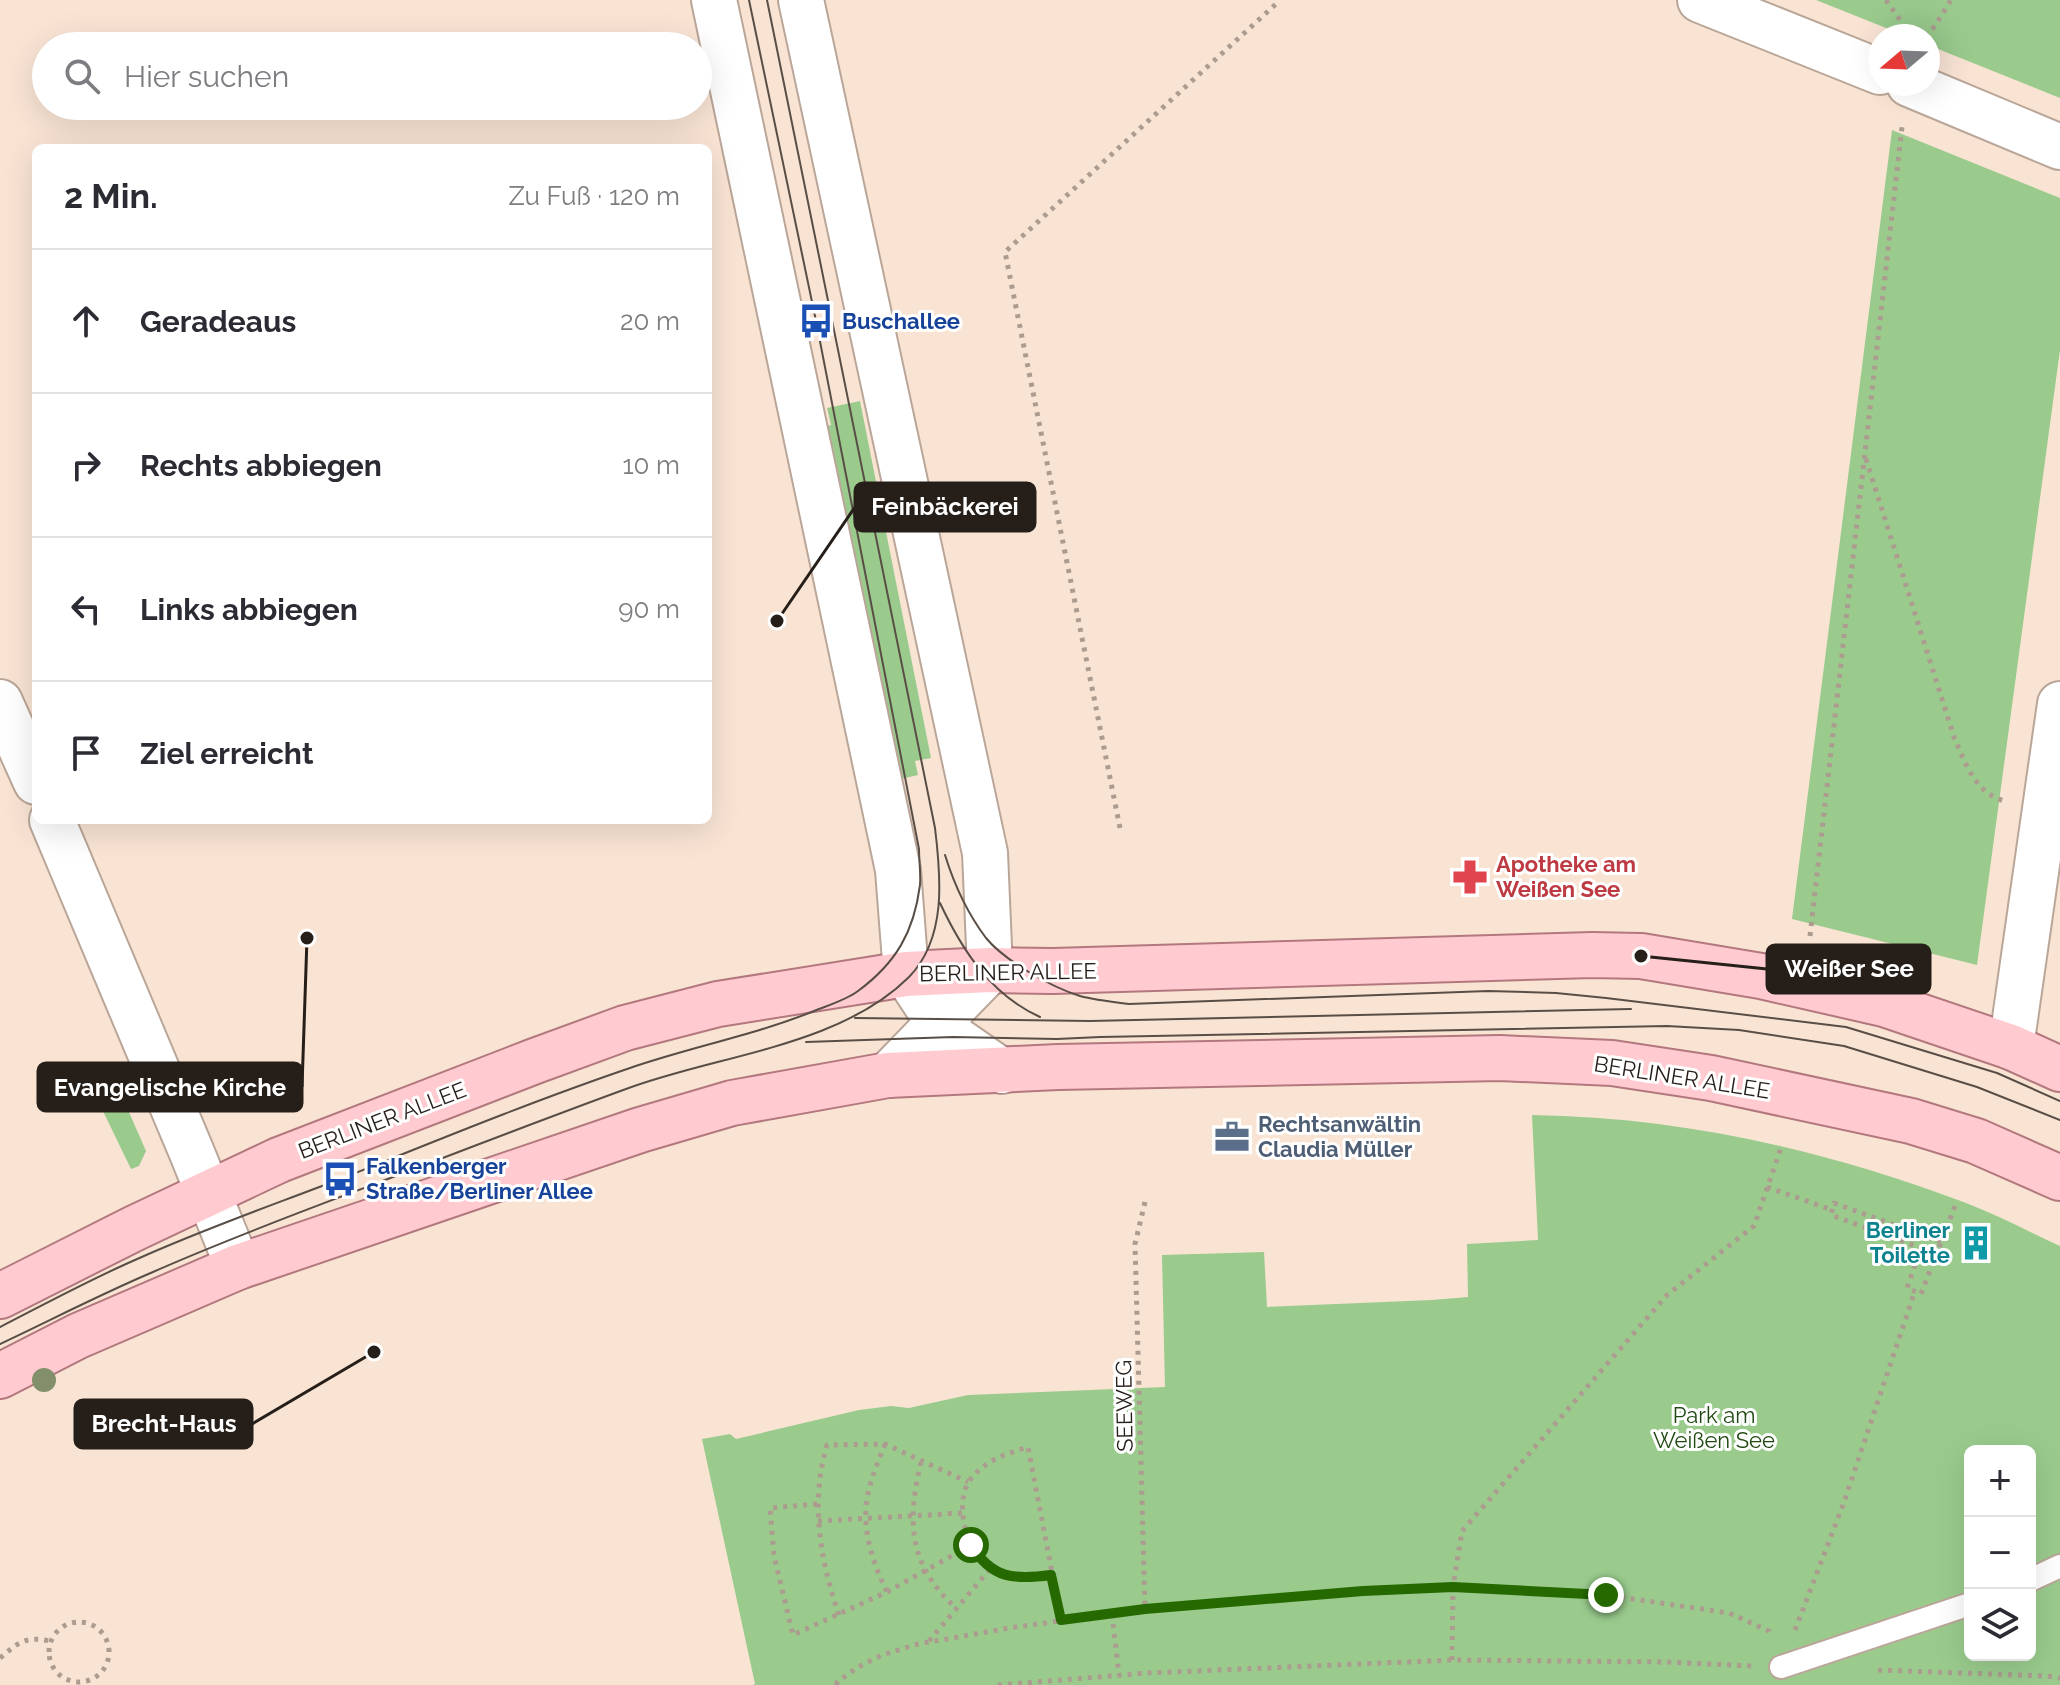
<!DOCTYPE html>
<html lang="de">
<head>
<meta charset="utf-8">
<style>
  :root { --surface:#fff; --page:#f7f7f7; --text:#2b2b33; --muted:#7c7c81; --line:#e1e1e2 }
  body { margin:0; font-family:Raleway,sans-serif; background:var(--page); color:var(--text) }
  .controls { position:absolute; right:24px; bottom:24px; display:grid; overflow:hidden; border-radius:12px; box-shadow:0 8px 32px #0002 }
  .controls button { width:72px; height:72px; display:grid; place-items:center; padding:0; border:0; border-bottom:2px solid var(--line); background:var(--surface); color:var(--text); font:40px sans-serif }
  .compass { position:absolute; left:1868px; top:24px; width:72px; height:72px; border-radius:50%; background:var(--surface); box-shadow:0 8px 32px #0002; rotate:251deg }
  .stop { position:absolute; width:24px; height:24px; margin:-18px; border:6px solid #266900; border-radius:50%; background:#fff }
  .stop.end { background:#266900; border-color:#fff; box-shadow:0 2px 8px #0008 }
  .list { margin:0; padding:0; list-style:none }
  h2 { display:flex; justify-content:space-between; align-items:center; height:104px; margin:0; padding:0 32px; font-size:34px }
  h2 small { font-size:26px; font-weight:400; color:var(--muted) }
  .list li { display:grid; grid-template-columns:52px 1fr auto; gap:24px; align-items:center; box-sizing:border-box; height:144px; padding:0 32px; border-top:2px solid var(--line) }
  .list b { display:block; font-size:30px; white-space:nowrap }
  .list em { font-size:26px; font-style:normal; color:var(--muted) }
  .icon { flex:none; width:44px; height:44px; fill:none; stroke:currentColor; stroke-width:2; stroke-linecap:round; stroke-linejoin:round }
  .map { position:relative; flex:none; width:2060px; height:1685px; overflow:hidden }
  .search { position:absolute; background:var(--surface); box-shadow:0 8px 32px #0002; left:32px; top:32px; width:680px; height:88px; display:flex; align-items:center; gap:20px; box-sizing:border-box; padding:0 28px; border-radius:44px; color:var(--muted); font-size:30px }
  .panel { position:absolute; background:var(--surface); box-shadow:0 8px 32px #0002; left:32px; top:144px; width:680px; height:680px; border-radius:12px }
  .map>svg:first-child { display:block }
  .green { fill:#9acb8d; fill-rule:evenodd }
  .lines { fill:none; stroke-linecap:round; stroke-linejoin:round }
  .service-casing { stroke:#baa698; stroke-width:26 }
  .minor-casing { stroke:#baa698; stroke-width:48 }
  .tertiary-casing { stroke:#baa698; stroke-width:48 }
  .secondary-casing { stroke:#baa698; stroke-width:48 }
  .primary-casing { stroke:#b3787d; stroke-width:48 }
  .path { stroke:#ac9c90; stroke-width:5; stroke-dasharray:4 6; stroke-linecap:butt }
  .service { stroke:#fff; stroke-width:22 }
  .minor { stroke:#fff; stroke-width:44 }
  .tertiary { stroke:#fff; stroke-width:44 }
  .secondary { stroke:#fff; stroke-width:44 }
  .primary { stroke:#ffcbd1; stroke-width:44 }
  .tram { stroke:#594e46; stroke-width:2 }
  .tree { fill:#828f6a }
  .route { stroke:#266900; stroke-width:10 }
  .labels { text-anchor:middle; stroke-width:6; stroke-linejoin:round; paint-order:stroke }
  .transit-label { font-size:22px; font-weight:bold; fill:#164399; stroke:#fff; text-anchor:start }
  .health-label { font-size:22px; font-weight:bold; fill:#be3a42; stroke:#fff; text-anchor:start }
  .street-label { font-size:22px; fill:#261e19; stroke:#fff }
  .service-label { font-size:22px; font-weight:bold; fill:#4e5e75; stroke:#fff; text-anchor:start }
  .culture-label { font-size:22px; font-weight:bold; fill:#0d838f; stroke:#fff; text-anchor:end }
  .park-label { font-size:22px; fill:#214a13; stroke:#fff }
  .leader { fill:none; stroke:#261e19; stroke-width:3 }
  .callout-dot { fill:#261e19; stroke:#fff; stroke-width:3 }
  .callout { fill:#261e19; stroke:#261e19; stroke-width:3 }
  .callout-label { font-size:24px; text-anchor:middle; font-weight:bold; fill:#fff }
</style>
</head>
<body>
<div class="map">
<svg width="2060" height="1685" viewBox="0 0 2060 1685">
  <rect width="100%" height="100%" fill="#f9e4d4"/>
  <path class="green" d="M1816,0H2060V98L1928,45V36H1906Z
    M1892,130L2060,198V350L1977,965L1792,919Z
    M860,401L931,758L915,761L918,775L897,780L815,429L831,425L827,408Z
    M99,1103H125L146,1151L139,1166L131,1169Z
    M1532,1115C1680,1117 1827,1150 1966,1203C1998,1215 2029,1232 2060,1246V1685H753L755,1684L702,1439L730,1434L736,1439L859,1410L891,1406L909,1408L968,1395L1165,1387L1162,1255L1264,1252L1267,1307L1432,1300L1468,1297L1467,1244L1538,1240ZM1970,1451H2030V1655H1970Z"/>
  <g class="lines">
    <g class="service-casing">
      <path id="service" d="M2030,1580L2060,1566
        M1781,1667L1970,1604"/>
    </g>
    <g class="minor-casing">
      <path id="minor" d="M1700,0L1880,72
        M1909,84L2060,147
        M2011,1047L2060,704"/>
    </g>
    <g class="tertiary-casing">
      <path id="tertiary" d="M0,702L36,782
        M52,820L192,1153L238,1267"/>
    </g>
    <g class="secondary-casing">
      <path id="secondary" d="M714,0L898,870L906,974L939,1024L953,1037L1002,1071
        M801,0L985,853L990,970L888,1075"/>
    </g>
    <g class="primary-casing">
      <path id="primary" d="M0,1296L135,1228L279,1160L535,1061L625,1028L718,1004L906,974L990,970L1053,971L1592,955L1641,956L1761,976L1884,1004L2011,1047L2060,1069
        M0,1376L78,1336L238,1267L640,1130L732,1103L888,1075L1058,1067L1500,1058L1612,1063L1711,1078L1911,1121L1976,1141L2060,1178"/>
    </g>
    <path class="path" d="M1886,0L1903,24L1908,36
      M1925,36L1934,27L1951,0
      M1866,459L1954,737C1965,762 1975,794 2005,801
      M1120,828L1005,252L1276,4
      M1810,936L1902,127
      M1767,1187L1832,1210
      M1145,1202L1135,1244L1145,1609
      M1941,1242L1834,1203L1831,1215L1921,1248L1907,1288L1921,1294L1955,1206
      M885,1444C878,1462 870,1480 867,1499C862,1531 873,1564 887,1592
      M921,1462C907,1521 908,1565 956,1608
      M817,1504L770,1508L774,1556L793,1635L887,1592L971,1545
      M818,1521L963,1513
      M1051,1575C1030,1578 1010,1581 991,1569C967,1554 953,1504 970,1480C985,1460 1006,1454 1028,1447L1061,1620
      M1112,1614L1119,1675
      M839,1615C820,1560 810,1502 827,1445L885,1444L968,1482
      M49 1652a30 30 0 1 1 60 0a30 30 0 1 1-60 0Z
      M1795,1630L1843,1505L1915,1291
      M929,1641L990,1569
      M0,1658C19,1642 25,1636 50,1641
      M1452,1660L1453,1587L1462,1531L1667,1295L1754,1226L1782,1145
      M1878,1670L2046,1676L2060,1678
      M837,1685V1682L858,1667L882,1655L918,1644L1009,1628L1145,1609L1363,1591L1453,1587L1606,1595L1729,1613L1769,1631L1770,1636
      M998,1685L1148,1673L1452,1660L1667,1662L1752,1666"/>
    <use href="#service" class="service"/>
    <use href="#minor" class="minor"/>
    <use href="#tertiary" class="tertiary"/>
    <use href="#secondary" class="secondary"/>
    <use href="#primary" class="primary"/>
    <path class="tram" d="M945,855C954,884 968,914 986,938C1005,961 1051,987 1080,996C1095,1000 1113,1002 1129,1004L1488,991L1556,993L1606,998L1846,1027L1997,1073L2060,1101
      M940,903C962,950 991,995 1040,1017
      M855,1018L1090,1021L1631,1009
      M806,1042L953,1037L1057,1039L1100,1037L1667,1026L1739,1030L1844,1046L1977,1087L2060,1120
      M0,1327C45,1304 89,1280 135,1260C203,1229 273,1205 343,1178C438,1140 533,1101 630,1068C691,1047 755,1035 814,1011C829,1005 846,1000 858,991C896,963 914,932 920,885C921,874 919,861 919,849L816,321L749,0
      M0,1344C51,1320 101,1294 153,1272C225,1240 298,1213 372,1185C456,1153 541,1120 626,1089C716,1055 839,1047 909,977C947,938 941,877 935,828L767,0"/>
  </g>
  <circle class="tree" cx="44" cy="1380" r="12"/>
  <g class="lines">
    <path class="route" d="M971,1545C992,1579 1014,1580 1051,1575L1061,1620L1145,1609L1363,1591L1453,1587L1606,1595"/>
  </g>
  <defs>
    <g id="bus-bare" transform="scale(2.76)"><path d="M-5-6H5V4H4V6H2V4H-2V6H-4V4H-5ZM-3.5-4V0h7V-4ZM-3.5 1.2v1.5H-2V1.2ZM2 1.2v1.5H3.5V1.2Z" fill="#1a4fb4" stroke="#fff" stroke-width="2.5" paint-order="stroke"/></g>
    <g id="pharmacy-bare" transform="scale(2.76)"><path d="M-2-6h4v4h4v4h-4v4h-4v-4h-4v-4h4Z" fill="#e0444e" stroke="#fff" stroke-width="2.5" paint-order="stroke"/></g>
    <g id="office-bare" transform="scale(2.76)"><path d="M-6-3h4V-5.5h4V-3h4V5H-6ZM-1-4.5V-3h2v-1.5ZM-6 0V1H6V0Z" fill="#5c6f8a" stroke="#fff" stroke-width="2.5" paint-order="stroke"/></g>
    <g id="building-bare" transform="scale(2.76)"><path d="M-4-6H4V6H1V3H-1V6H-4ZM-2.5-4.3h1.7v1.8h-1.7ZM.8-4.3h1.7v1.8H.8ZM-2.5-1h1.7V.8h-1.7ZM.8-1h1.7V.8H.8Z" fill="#0f9aa8" stroke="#fff" stroke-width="2.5" paint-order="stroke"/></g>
  </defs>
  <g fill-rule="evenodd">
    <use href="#bus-bare" x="816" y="321"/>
    <use href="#pharmacy-bare" x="1470" y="877"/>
    <use href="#office-bare" x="1232" y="1137"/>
    <use href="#bus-bare" x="340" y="1179"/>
    <use href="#building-bare" x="1976" y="1243"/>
  </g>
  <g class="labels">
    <g class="transit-label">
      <text x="842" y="329">Buschallee</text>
      <text x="366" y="1174">Falkenberger<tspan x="366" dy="25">Straße/Berliner Allee</tspan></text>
    </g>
    <g class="health-label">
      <text x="1496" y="872">Apotheke am<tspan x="1496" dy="25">Weißen See</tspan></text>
    </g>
    <g class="street-label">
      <text transform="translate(1008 972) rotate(-1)" y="8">BERLINER ALLEE</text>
      <text transform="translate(1682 1077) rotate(9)" y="8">BERLINER ALLEE</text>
      <text transform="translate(382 1120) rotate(-21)" y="8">BERLINER ALLEE</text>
      <text transform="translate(1124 1406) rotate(-91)" y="8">SEEWEG</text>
    </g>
    <g class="service-label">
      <text x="1258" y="1132">Rechtsanwältin<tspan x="1258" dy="25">Claudia Müller</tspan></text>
    </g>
    <g class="culture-label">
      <text x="1950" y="1238">Berliner<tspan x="1950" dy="25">Toilette</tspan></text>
    </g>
    <g class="park-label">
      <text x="1714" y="1423">Park am<tspan x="1714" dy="25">Weißen See</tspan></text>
    </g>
  </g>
  <path class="leader" d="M777 621L855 507M1641 956L1767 969M307 938L302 1087M374 1352L252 1424"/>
  <g class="callout-dot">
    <circle cx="777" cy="621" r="8"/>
    <circle cx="1641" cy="956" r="8"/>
    <circle cx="307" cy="938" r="8"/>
    <circle cx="374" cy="1352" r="8"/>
  </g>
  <g class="callout">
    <rect x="855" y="483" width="180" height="48" rx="8"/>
    <rect x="1767" y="945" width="163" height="48" rx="8"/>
    <rect x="38" y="1063" width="264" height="48" rx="8"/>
    <rect x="75" y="1400" width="177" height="48" rx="8"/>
  </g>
  <g class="callout-label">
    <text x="945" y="515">Feinbäckerei</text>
    <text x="1849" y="977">Weißer See</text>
    <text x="170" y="1096">Evangelische Kirche</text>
    <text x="164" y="1432">Brecht-Haus</text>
  </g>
</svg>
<div class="controls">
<button>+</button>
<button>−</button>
<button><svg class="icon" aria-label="layers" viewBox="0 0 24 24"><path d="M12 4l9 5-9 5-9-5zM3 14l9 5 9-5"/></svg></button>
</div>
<svg class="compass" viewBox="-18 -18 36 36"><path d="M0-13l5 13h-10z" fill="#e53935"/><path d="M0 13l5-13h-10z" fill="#7c7c81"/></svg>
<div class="stop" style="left:971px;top:1545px"></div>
<div class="stop end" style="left:1606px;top:1595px"></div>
<div class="search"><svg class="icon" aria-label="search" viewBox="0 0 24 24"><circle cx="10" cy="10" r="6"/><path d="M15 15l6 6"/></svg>Hier suchen</div>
<section class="panel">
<h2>2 Min.<small>Zu Fuß · 120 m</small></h2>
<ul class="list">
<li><svg class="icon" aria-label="ahead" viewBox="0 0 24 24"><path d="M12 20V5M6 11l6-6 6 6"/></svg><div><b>Geradeaus</b></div><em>20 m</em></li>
<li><svg class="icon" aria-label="right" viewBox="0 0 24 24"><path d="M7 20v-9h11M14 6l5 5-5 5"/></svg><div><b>Rechts abbiegen</b></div><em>10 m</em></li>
<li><svg class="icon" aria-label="left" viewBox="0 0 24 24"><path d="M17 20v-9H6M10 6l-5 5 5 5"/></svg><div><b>Links abbiegen</b></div><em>90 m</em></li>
<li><svg class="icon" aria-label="arrive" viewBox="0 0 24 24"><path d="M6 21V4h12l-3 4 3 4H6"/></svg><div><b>Ziel erreicht</b></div></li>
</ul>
</section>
</div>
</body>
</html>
